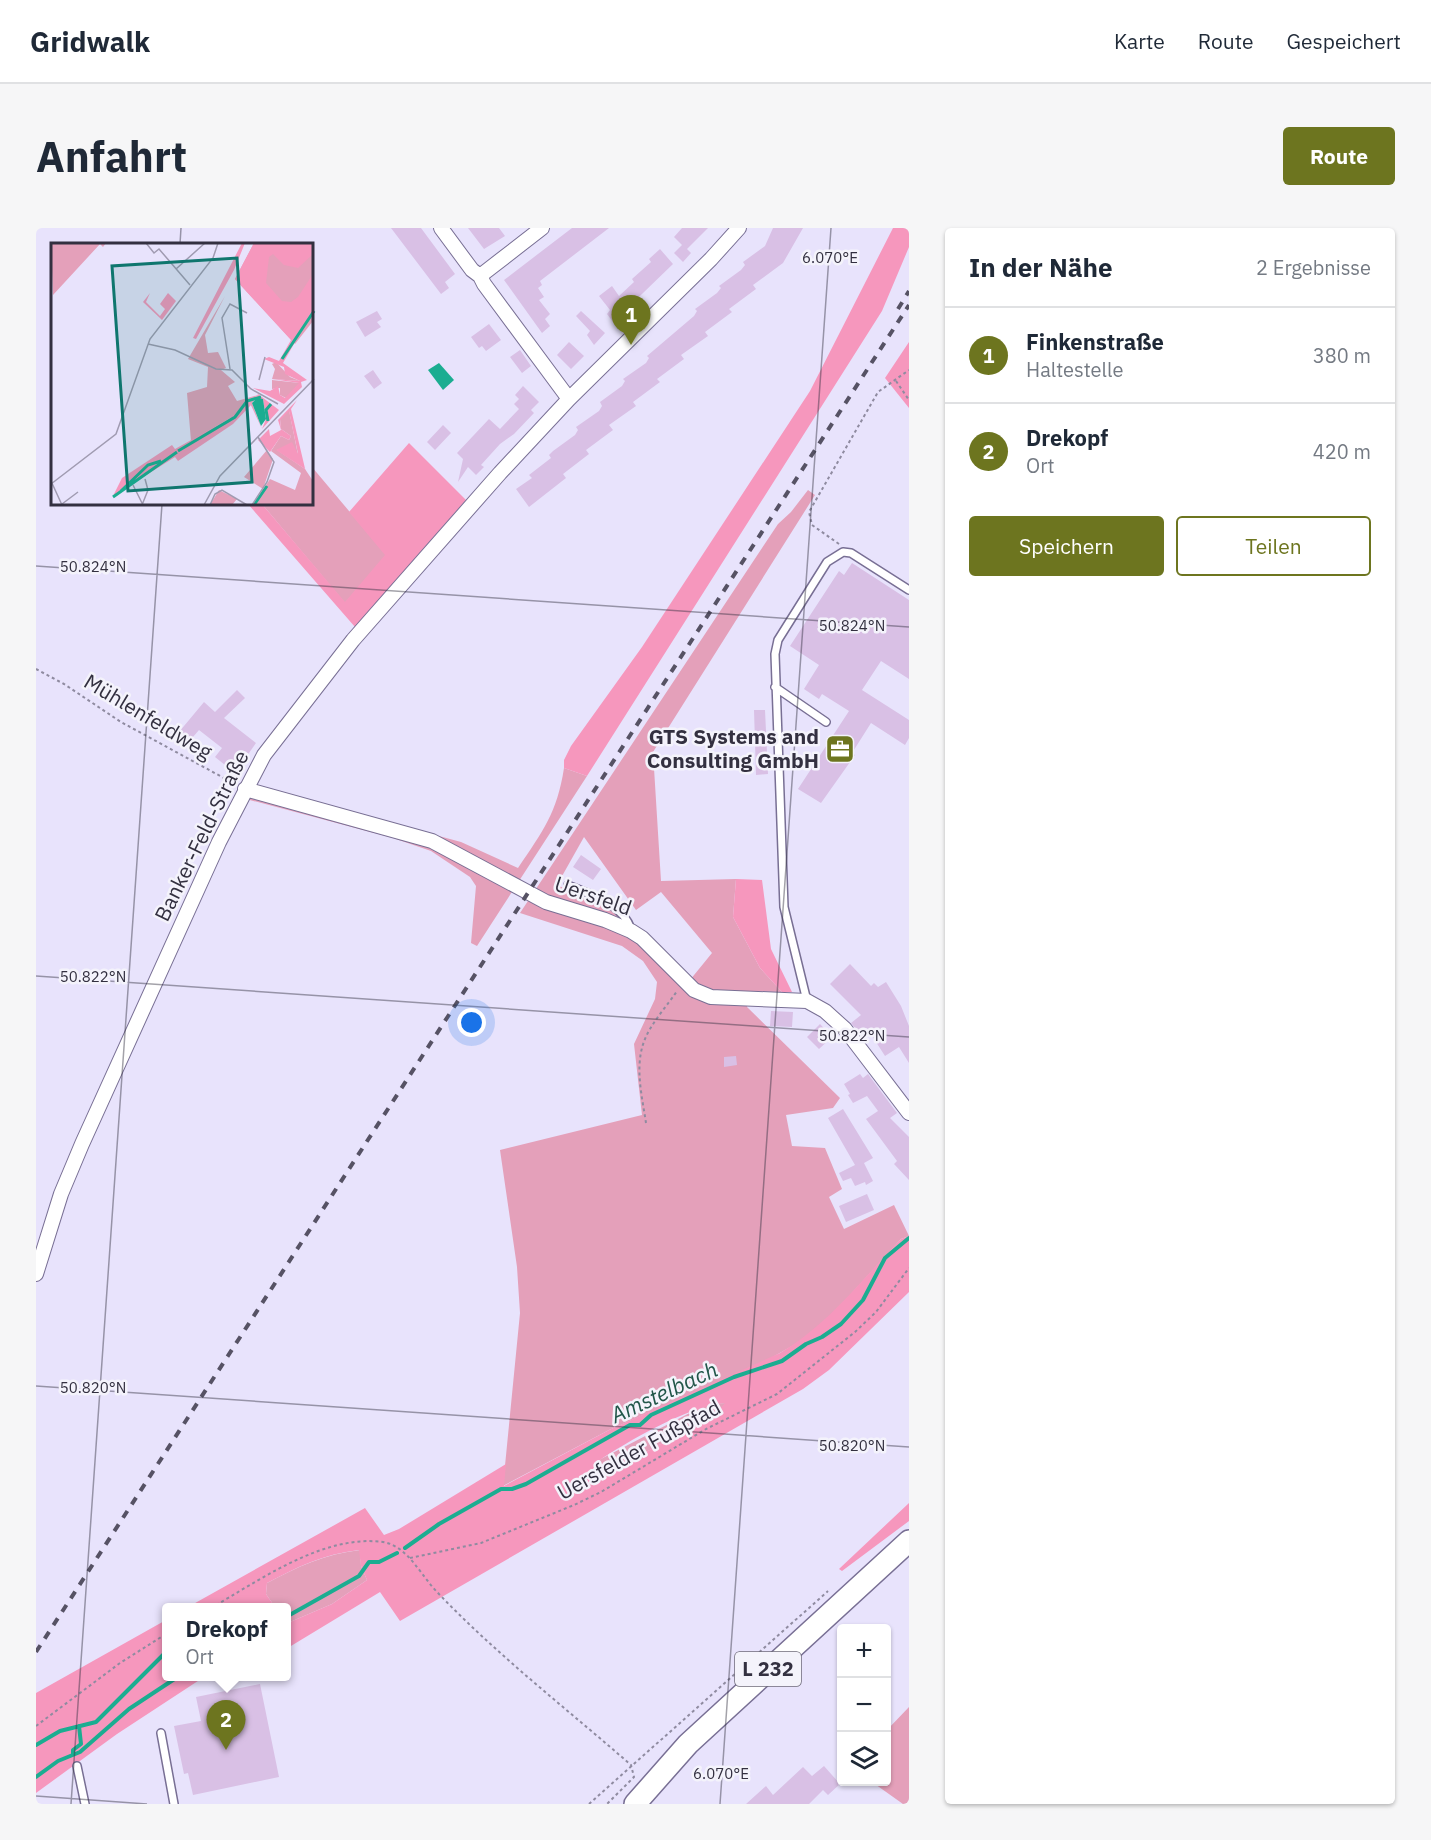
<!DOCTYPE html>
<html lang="de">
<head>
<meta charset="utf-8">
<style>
  :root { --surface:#fff; --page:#f6f6f7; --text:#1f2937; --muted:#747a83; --line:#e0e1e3; --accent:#6d751f }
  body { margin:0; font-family:"IBM Plex Sans",sans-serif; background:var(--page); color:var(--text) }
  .controls { position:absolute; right:18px; bottom:18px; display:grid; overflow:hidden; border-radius:6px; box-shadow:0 2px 4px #0004 }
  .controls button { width:54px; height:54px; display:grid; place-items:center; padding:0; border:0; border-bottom:2px solid var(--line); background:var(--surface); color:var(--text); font:30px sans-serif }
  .you { position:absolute; left:436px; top:795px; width:21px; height:21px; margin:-15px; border:4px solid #fff; border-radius:50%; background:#1a73e8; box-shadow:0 0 0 9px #1a73e833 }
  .badge { display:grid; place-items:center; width:39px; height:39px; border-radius:50%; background:var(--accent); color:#fff; font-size:20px; font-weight:700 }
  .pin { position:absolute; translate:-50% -50px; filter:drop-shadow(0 2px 3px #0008) }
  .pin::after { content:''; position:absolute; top:32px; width:21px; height:18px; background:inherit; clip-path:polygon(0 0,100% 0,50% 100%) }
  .popup { position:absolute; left:126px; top:1375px; width:129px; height:78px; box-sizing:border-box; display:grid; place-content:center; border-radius:6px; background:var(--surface); filter:drop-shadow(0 2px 4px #0005); font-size:20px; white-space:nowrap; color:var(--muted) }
  .popup b { font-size:22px; color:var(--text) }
  .popup::after { content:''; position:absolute; left:50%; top:100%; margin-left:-12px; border:12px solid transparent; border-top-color:var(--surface) }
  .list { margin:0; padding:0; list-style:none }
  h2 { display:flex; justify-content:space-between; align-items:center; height:78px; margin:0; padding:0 24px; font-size:26px }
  h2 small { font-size:20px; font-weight:400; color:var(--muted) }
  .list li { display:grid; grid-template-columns:39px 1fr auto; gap:18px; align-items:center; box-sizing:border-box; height:96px; padding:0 24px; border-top:2px solid var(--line) }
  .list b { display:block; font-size:22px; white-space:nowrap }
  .list p { margin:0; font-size:20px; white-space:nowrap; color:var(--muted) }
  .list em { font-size:20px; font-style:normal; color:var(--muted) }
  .actions { display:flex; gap:12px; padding:18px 24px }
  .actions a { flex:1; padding:14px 0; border:2px solid var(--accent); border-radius:6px; text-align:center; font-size:21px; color:var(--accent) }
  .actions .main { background:var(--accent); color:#fff }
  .icon { flex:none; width:33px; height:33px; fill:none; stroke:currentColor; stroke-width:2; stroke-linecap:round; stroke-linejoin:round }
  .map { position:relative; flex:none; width:873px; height:1576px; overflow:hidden; border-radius:6px }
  header { display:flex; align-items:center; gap:36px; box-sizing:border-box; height:84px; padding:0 30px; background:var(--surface); border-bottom:2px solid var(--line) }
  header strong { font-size:28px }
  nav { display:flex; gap:33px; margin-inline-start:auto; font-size:21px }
  .intro { display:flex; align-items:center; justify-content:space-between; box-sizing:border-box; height:144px; padding:0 36px }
  h1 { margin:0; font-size:42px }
  .button { padding:15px 27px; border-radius:6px; background:var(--accent); color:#fff; font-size:21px; font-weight:700 }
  main { display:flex; gap:36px; padding:0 36px }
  aside { flex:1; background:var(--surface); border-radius:6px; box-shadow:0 2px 4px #0004 }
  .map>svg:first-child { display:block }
  .green { fill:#e4a0ba; fill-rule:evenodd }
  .forest { fill:#f697bd; fill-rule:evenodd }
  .water { fill:#1bad91 }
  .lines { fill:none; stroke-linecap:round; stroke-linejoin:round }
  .stream { stroke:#1bad91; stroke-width:4 }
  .building { fill:#d9c0e5 }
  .service-casing { stroke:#786f94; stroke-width:10 }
  .minor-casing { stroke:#786f94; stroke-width:16 }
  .primary-casing { stroke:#786f94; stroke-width:24 }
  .path { stroke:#8f8ba0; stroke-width:2; stroke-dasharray:3 3; stroke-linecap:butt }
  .service { stroke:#fff; stroke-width:7 }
  .minor { stroke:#fff; stroke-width:14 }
  .primary { stroke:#fff; stroke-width:21 }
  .rail { stroke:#565264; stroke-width:4; stroke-dasharray:8 8; stroke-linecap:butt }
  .ticks { fill:none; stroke:#333040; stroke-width:1.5; stroke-opacity:0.45 }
  .labels { text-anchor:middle; stroke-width:5; stroke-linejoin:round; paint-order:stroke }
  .shield { fill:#f4f3fb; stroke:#6d6a78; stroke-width:1.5 }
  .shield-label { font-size:20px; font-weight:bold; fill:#333040 }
  .street-label { font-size:21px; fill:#333040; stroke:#f4f3fb }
  .poi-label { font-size:21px; font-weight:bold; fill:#333040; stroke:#f4f3fb; text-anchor:end }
  .water-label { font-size:22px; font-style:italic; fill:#215649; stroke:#f4f3fb }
  .inset-river { fill:none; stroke:#1bad91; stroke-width:3 }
  .inset-road { fill:none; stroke:#a09bb1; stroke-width:1.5 }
  .view { fill:#0f766e; fill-opacity:0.15; stroke:#0f766e; stroke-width:3 }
  .inset-edge { fill:none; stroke:#333040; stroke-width:3 }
  .ticks-label { font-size:15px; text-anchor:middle; fill:#333040; stroke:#f4f3fb; stroke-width:5; stroke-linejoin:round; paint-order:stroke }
</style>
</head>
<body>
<header>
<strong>Gridwalk</strong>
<nav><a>Karte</a><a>Route</a><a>Gespeichert</a></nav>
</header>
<div class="intro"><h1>Anfahrt</h1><a class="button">Route</a></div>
<main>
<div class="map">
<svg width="873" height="1576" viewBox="0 0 873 1576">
  <rect width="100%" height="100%" fill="#e8e3fc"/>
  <path class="green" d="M276,239L350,327L309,375L226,276H276Z
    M772,262L779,267L617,524L625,653L700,651L697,689L724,740L746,764L712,763L711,779L804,870L797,880L750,887L756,918L789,920L806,961L793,969L808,1001L858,977L873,1008L865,1011L795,1088L763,1114L728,1134L573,1202L467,1258L484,1085L481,1039L464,922L606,887L598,816L619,771L621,754L607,733L586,718L484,685L742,296L755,284ZM548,609L600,682L625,664L676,725L654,752L578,682L521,657Z
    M528,540L551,548L441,718L435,715L440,658L434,649L395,623L357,610L210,571L222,559L425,614L482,640C507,603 521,585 528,540Z
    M690,1175L681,1186L597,1231L568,1238L561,1233L671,1176Z
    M324,1322L325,1338L331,1352L296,1376L254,1394L250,1391V1380L239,1379L230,1366L231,1355C261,1339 289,1326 324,1322Z
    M873,1479V1576H867L836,1554H850L851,1502Z"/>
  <path class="forest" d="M857,0H873V19L846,83L551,548L528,540V532L535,518L606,419L774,163Z
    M873,114V180L849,150Z
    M373,215L430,272L319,399L212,276H226L309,374L349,327L313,284Z
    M700,651L726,652L735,721L756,764H746L724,740L697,689Z
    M873,1008V1064L793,1142L767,1161L364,1393L344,1364L250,1421V1391L254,1394L296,1376L331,1352L325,1338L323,1322C288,1326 261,1339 231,1355L230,1366L239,1379H152L329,1280L348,1307L363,1301L470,1236L468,1258L573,1202L744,1125C793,1096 826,1051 865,1011ZM689,1175L680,1186L597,1231L568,1238L561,1234C590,1214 655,1177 689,1175Z
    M873,1275V1293L806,1343L803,1341Z
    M130,1392V1448L168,1449L81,1506L0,1565V1465Z"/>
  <path class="water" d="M403,135L418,152L407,162L392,142Z"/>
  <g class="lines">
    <path class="stream" d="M369,1320L403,1296L465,1261H476L490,1256L594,1197H604L615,1187L698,1149L746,1133L770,1116L786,1109L805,1096L827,1072L849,1030L873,1010
      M250,1389L323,1348L333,1334H343L361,1325
      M0,1517L24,1503L60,1494L130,1424
      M37,1526V1522L45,1516L43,1498
      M0,1549L22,1533L44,1524L93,1481L143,1448"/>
  </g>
  <path class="building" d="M355,0H385L419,46L409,54L413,60L405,66Z
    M432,0H463L469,8L448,21Z
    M536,0H573L504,53L506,57L502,60L508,69L503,72L514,86L509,91L514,98L506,105L468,52Z
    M646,0H672L651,21L655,25L647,34L638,25L646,17L638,9Z
    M737,0H767L747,35L717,57L720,61L693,81L696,84L669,104L672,108L645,127L648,131L621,151L624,154L597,174L600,178L573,197L577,202L550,222L553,226L527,246L530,250L493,279L480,261L496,250L493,247L515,230L513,227L517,223L539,207L542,202L540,199L563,183L566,178L564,174L586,158L589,153L587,151L610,135L613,130L611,128L658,88L661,83L659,81L681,65L685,60L683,58L705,42L709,37L707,34L729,18Z
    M624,21L637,36L577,94L571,86L574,82L563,68L576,58L583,68L598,54L596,51L615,34L613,31Z
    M341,83L346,91L341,94L345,99L329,109L320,94Z
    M545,83L569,105L558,117L551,107L554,103L540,88Z
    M453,96L465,112L450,123L446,118L443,120L435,109Z
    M533,114L548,128L535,141L521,127Z
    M484,122L495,138L486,145L474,129Z
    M337,142L346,155L338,161L328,148Z
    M487,158L503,174L495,182L498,185L478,206L464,216L445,237L448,239L440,247L432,239L422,254L427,231L421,225L453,191L464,201L483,181L478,176L483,171L479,167Z
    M407,197L415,205L399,222L391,214Z
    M816,335L873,372V451L845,433L826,462L873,492V510L869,517L835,495L816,525L819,527L785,575L762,561L813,483L786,466L783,471L768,461L783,437L754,418L803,343L808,347Z
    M201,462L209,470L188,490L220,515L199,545L179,529L186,520L163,502L150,517L138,510L168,474L179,484Z
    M718,482H729L732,546L720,547Z
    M545,627L565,641L557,652L537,639Z
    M814,736L835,758L838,755L842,759L850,754L865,778L873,798V835L863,819L849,828L831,800L823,805L815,795L825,787L794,756Z
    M735,783L757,784L756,799L734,798Z
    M784,796L796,809L783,821L771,809Z
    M700,828L701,837L688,839V829Z
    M824,846L827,850L832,846L861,885L854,890L873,909V952L858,936L861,933L830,891L842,883L831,868L817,875L812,867L814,866L808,856Z
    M807,881L837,930L828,935L837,953L830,957L829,954L819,958L815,950L807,953L803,945L819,937L792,890Z
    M831,966L838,982L810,994L803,978Z
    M224,1456L243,1549L157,1567L152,1545L148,1546L138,1498L165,1493L160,1469Z
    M788,1538L804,1556L792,1567L787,1562L773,1576H710L730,1558L737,1567L767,1539L776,1548Z"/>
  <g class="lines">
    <g class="service-casing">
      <path id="service" d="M739,459L790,494
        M532,657C555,667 586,675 595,701
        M771,773L748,679L739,426L742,412L791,334L807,324L815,325L873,362
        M125,1505L138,1576
        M41,1538L49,1576"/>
    </g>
    <g class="minor-casing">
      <path id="minor" d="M405,0L436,42L444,48L448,56L533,171
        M444,48L506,0
        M209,561L396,613L510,674L569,692L595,703L606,710L658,762L675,769L771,773L789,783L809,801L873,885
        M0,1046L25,966L46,916L183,614L228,527L317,412L464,245L533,171L675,31L703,0"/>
    </g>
    <g class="primary-casing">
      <path id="primary" d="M599,1576L652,1516L873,1313"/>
    </g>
    <path class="path" d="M860,153L873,172
      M803,316L776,297L773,284L842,164L873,142
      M0,441L28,456L85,494L197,555
      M610,895C606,868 598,837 609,811C616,794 631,778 641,763
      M374,1330L445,1315L538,1277L565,1264L670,1201L741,1166L819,1104L840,1084L873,1040
      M175,1380C224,1352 288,1306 347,1314C372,1318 385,1348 402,1365C461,1427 531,1481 595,1537L598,1549L571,1576
      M0,1498L84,1435L130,1406
      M553,1576L792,1363"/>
    <use href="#service" class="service"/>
    <use href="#minor" class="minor"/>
    <use href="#primary" class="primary"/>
    <path class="rail" d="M862,81L873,63
      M0,1424L873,77"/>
  </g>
  <path class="ticks" d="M144,16L145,0M0,338L873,399M0,748L873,809M0,1158L873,1219M0,1568L111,1576M35,1576L126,276M684,1576L795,0"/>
  <defs>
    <g id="office-square" transform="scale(1.5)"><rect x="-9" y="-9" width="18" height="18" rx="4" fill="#6d751f" stroke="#f4f3fb"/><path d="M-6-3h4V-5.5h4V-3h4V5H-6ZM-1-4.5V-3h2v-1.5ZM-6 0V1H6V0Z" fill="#fff"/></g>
  </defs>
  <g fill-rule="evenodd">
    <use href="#office-square" x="804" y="521"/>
  </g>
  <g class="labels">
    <rect class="shield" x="699" y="1424" width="66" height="34" rx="4.5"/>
    <g class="shield-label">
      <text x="732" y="1448">L 232</text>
    </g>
    <g class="street-label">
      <text transform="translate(112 489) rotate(31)" y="7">Mühlenfeldweg</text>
      <text transform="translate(166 608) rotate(-64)" y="7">Banker-Feld-Straße</text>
      <text transform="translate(557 668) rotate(19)" y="7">Uersfeld</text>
      <text transform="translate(603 1222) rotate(-29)" y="7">Uersfelder Fußpfad</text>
    </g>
    <g class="poi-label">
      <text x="783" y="516">GTS Systems and<tspan x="783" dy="24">Consulting GmbH</tspan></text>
    </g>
    <g class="water-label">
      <text transform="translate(628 1164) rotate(-25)" y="8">Amstelbach</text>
    </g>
  </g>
  <g transform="translate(15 15)">
    <rect width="262" height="262" fill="#e8e3fc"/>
    <path d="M0,0H55L52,4L49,1L2,52ZM203,0H262V78L244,101L184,36ZM174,53L154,92L157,110L167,109L175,125L170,127L184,139L177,143L186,158L207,152L201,160L211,186L198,158L181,174L140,198L136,150L156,144L157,124L137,116ZM225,119L239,134L249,138L221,136L224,126L221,121ZM221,137L249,140L235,155L229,152V145L221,146ZM238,167L247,212L239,204L226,207L254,226L262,238V261L202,262L219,236L244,247L250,230L220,208L230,193L238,197L240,193L230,186L229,176ZM216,207L222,216L212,246L193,234ZM168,247L186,256L181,262H159Z" fill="#e4a0ba"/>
    <path d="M191,0H194L183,27L145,96L142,95ZM203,0H262V11L247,25L233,22L222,11L218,14L215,40L231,58L240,59L247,54L262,31V68L232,120L256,137L250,139L251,144L233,161L202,145L219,148L227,143L229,152L234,155L248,140L221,136L249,138L234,131L233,124L213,116L218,114L228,118L240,97L184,36ZM99,50L95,59L109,73L114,66L109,61L117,50L125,58L111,77L92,59ZM207,151L228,167L211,186L215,176L212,156H205ZM198,157L200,162L182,181L127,218L124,214L62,253L71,235L121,202L124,206L178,176ZM246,157L240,166L256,234L254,226L225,207L241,199L247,211L238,168L229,177L230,186L240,193L238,197L230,193L219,209L207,197L218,186L219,193L230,187L227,177Z" fill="#f697bd"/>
    <path d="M206,155L212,156L215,176L210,183L201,160Z" fill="#1bad91"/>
    <path class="inset-river" d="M231,116L263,68M217,178L215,167L220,161M127,208L184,174L196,158L210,154M70,248L97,222L110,218M62,254L126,209M203,262L216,243"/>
    <path class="inset-road" d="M95,0L103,10L108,6L139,42M125,26L154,0M97,101L124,107L165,126L181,127L200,146L227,161M179,126L171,75L179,61L196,70M208,137L214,114M0,238L11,262M0,241L65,191L99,96L162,15L167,0M82,242L92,262M11,261L27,249M91,262L97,247L94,236M153,262L169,233L263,136M159,262L164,251L171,247L196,262M201,262L216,239L223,219L207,194"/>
    <path class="view" d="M186,15L201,239L77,248L61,23Z"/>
    <rect width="262" height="262" class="inset-edge"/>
  </g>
  <g class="ticks-label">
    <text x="794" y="35">6.070°E</text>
    <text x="57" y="344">50.824°N</text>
    <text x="816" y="403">50.824°N</text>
    <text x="57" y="754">50.822°N</text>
    <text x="816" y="813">50.822°N</text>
    <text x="57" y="1165">50.820°N</text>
    <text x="816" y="1223">50.820°N</text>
    <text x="685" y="1551">6.070°E</text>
  </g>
</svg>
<div class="controls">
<button>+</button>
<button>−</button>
<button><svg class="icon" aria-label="layers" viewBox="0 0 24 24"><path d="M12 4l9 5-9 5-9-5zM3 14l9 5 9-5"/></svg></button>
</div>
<div class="you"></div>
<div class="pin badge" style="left:595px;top:117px">1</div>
<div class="pin badge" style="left:190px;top:1522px">2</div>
<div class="popup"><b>Drekopf</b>Ort</div>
</div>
<aside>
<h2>In der Nähe<small>2 Ergebnisse</small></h2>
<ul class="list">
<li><span class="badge">1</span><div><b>Finkenstraße</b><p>Haltestelle</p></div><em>380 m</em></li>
<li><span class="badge">2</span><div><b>Drekopf</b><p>Ort</p></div><em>420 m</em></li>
</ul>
<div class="actions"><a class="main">Speichern</a><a>Teilen</a></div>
</aside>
</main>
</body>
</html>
